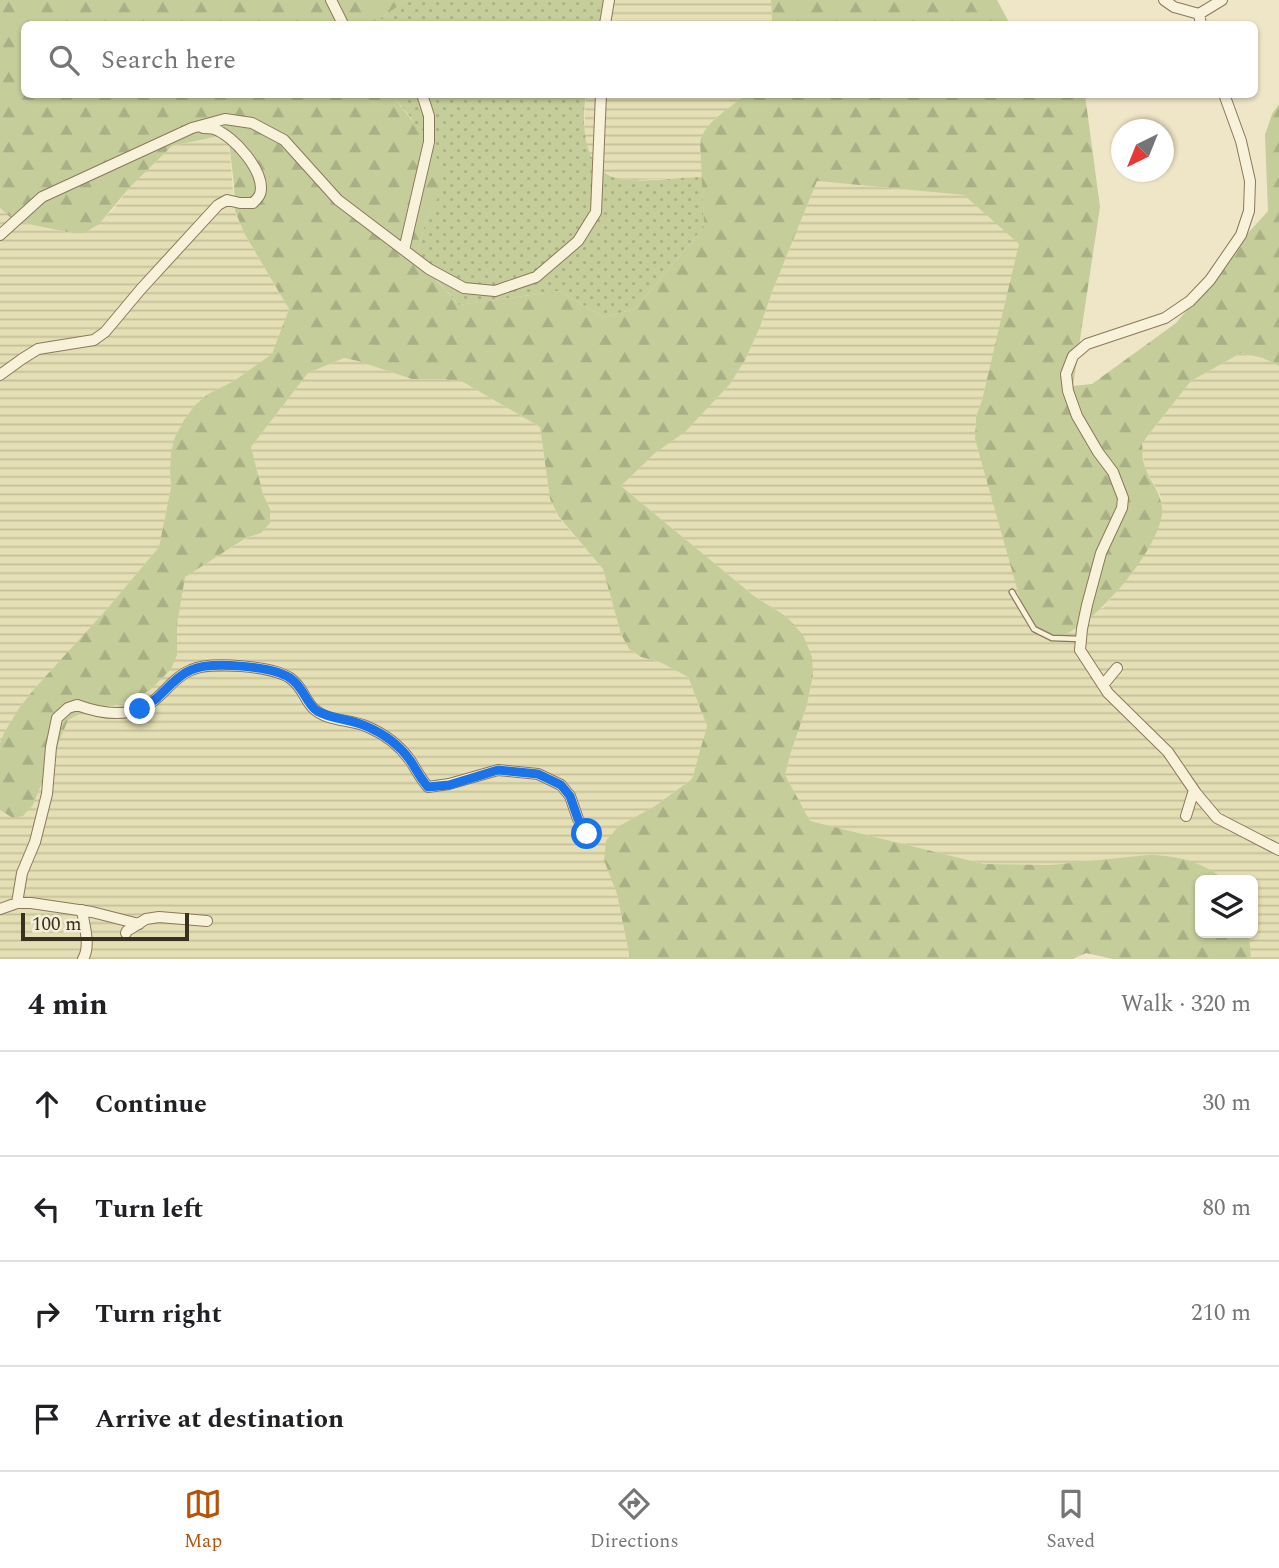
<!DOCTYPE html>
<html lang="en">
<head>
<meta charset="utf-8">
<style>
  :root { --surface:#fff; --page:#f2f2f2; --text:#202124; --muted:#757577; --line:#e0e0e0; --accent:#b45309 }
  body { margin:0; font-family:Spectral,serif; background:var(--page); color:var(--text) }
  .controls { position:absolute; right:21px; bottom:21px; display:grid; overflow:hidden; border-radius:10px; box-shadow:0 2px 5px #0004 }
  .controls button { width:63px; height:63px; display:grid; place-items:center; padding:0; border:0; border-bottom:2px solid var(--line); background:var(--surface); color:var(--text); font:35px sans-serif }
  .compass { position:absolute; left:1111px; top:119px; width:63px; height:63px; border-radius:50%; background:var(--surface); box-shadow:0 2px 5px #0004; rotate:223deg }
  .scale { position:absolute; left:21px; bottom:18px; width:168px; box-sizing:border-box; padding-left:7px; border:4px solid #3b2f20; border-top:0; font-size:19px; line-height:24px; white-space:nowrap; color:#3b2f20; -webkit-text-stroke:5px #f6efd7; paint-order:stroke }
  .stop { position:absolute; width:21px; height:21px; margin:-16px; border:5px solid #1a73e8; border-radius:50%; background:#fff }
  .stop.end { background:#1a73e8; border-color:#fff; box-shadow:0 2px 7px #0008 }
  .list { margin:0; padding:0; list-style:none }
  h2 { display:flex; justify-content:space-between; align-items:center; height:91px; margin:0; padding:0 28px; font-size:30px }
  h2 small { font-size:23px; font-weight:400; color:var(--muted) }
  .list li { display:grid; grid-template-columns:46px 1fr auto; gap:21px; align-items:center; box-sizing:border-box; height:105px; padding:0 28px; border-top:2px solid var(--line) }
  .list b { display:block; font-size:26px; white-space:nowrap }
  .list em { font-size:23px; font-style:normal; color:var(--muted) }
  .icon { flex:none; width:38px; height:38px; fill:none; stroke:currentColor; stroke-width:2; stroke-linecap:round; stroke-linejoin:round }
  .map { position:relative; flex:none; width:1279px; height:959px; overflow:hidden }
  .search { position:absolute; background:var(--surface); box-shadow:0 2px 5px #0004; left:21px; right:21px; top:21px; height:77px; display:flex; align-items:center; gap:18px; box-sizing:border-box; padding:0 24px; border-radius:10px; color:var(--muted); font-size:26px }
  .sheet { height:511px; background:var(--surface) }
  nav { display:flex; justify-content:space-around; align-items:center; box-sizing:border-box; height:98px; border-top:2px solid var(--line); background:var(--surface); font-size:19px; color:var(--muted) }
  nav a { display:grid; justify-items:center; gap:4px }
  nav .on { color:var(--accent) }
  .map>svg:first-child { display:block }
  .farmland { fill:url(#farmland-rules) }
  .grass { fill:url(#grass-dots) }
  .forest { fill:url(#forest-firs) }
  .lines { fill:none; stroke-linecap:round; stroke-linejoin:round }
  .lane-casing { stroke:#8b785c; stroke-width:7 }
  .street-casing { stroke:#8b785c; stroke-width:12 }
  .lane { stroke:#f9f2db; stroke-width:4.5 }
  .street { stroke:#f9f2db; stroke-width:10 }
  .route { stroke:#1a73e8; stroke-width:9 }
</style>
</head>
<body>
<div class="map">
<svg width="1279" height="959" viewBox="0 0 1279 959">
  <defs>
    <pattern id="farmland-rules" width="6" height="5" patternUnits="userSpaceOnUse" patternTransform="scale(1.75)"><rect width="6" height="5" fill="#e5dfb5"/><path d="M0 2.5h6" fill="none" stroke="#c5c09b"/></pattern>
    <pattern id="grass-dots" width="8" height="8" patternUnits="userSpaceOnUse" patternTransform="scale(1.75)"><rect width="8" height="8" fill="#c5cd9b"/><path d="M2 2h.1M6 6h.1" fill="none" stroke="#aab085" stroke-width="1.8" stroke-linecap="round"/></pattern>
    <pattern id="forest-firs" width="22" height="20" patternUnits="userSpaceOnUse" patternTransform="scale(1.75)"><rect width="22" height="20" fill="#c5cd9b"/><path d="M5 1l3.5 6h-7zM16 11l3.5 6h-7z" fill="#aab085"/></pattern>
  </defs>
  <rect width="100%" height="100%" fill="#efe5c7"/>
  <path class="farmland" d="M607,0H771L772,24H602Z
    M586,95H745L734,105L718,115L700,141L702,177L636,180L618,179L601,170L587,149L584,133Z
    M228,134L235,212L244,233L289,309L273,354L234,381L208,394L195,405L184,420L175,437L170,472L171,488L159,547L106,610L35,688L19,708L4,733L0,743V208L11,218L28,224L71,233H84L112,211L131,186L172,146Z
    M817,181L964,195L1020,244L982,400L976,416L975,439L985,472L1102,609L1132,573L1149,546L1162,513L1161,497L1144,466L1142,443L1191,381L1241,353L1263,358L1279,366V959H1251L1249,937V933H1253V880H1225L1218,875L1162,855L1051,865L984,864L810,821L785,775L790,755L807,705L813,675L787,617L754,596L621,486L655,453L685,431L730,384L745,360L760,327L772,292Z
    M344,358L358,361L412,379H443L463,382L540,427L550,499L559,518L603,569L621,634L629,649L641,657L660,662L688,677L707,726L692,779L655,806L619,826L605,860L617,894L630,959H0V810L14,818L33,805L67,720L89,709L116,705L134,699L150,690L177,655V625L184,577L247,538L261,533L270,509L263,494L251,447L308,373Z"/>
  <path class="grass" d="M407,0H607L602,24H372Z
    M392,95H586C581,125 583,173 621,179C648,183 676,177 702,177L704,227L635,309L604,317L559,291L459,305L416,257L426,220L444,184L411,118Z"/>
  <path class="forest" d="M0,0H407L372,24H24V94L392,95L425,137L436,156L445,184L426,220L416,258L459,305L559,291L604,317L635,309L704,227L700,141C708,118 729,110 745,95H1085L1100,207L1073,386L1092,384L1176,323L1222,268L1239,243L1268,211L1265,135L1272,114L1279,104V366L1263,358L1241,353L1191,381L1142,443C1143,450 1142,458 1144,464C1149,482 1164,494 1162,514C1157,551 1101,617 1068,633C1062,636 1056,640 1048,638C1037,635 1031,626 1025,617L975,439L976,416L982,400L1019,244L964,195L817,181L772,292L760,327L745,360L730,384L685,432L655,453L621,486L754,596L787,617L803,635L812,657L813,675L807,705L790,755L785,775L810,821L984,864L1051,865L1148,855C1176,855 1203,862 1225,880H1200V933H1249L1251,959H1113L1086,953L1073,959H630L617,894L604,860L606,841L619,826L655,806L692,779L707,726L688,677L660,662L641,657L629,649L621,634L603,569L559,517L550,499L540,427L463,382L443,379H412L358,361L344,358L308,373L251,447L263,494L270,509V523L261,533L246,538L185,577L177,625V655L171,669L150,690L134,699L116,705L89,709L68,720L33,805L23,816L13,818L0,810V743L4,733L19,708L35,688L106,610L159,547L171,488L170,472L171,452L175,437L184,420L195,405L208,394L234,381L272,354L289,309L244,233L235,211L234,185L228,134L172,146L131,186L99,224L84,233H72L28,224L11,218L0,208Z
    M771,0H997L1010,24H772Z"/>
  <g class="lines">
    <g class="lane-casing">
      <path id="lane" d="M1012,592L1034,629L1052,638L1080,639"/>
    </g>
    <g class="street-casing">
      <path id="street" d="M331,0L343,24
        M1164,0L1174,7L1199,14
        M1199,14L1222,0
        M1199,14L1201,24
        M605,24L609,0
        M1224,94L1241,141L1250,181L1249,211L1241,235L1210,280L1190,301L1165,318L1087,344L1073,356L1066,374L1068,391L1077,416L1098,452L1113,472L1123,498L1122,508L1101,553L1087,605L1082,629L1080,650L1108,693L1168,752L1196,793L1217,818L1279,850
        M0,235L42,197L192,128L225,119L252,123L284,140L338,200L429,269L464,288L495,291L536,277L578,241L596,212L601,94
        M404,250L429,142V116L422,94
        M0,375L22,359L38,349L94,340L105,332L141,289L218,205L227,200L240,203H253C256,200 259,197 260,194C267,173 233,135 214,129C211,128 207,128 203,128
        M1103,685L1117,668
        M1186,816L1194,790
        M17,903L22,873L35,842L47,794L51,747L57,718L68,708L77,705C104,715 135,719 158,697C168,688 178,675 191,670C210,661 273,666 290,678C303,687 304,699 313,708C327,722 351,719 368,727C384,734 400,746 410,760C416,769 420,778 428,787L449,784L498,770L538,774L561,785L570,796L578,819L588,834
        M0,909L17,903H31L92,912L139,924
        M82,910C84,925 91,946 83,959
        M126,933L127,931L146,919L159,917L207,921"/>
    </g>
    <use href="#lane" class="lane"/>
    <use href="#street" class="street"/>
  </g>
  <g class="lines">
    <path class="route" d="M140,709C146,705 153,702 158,697C168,688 178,675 191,670C210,661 273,666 290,678C304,687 306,704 317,711C333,720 352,719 368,727C384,734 400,746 410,760C416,769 420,778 428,787L449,785L498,770L538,774L561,785L570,796L578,819L587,834"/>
  </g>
</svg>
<div class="controls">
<button><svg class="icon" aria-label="layers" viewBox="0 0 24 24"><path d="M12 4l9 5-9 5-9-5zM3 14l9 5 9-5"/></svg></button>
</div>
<svg class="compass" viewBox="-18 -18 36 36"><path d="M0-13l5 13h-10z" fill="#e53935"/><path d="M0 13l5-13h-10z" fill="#757577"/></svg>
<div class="scale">100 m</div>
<div class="stop" style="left:587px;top:834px"></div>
<div class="stop end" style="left:140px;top:709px"></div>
<div class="search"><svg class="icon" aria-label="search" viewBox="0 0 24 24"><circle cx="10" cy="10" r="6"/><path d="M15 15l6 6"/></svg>Search here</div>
</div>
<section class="sheet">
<h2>4 min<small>Walk · 320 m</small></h2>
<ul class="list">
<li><svg class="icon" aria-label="ahead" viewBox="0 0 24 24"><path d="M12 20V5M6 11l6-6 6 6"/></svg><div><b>Continue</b></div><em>30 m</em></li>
<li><svg class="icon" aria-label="left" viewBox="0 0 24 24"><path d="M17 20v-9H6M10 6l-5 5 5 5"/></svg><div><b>Turn left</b></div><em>80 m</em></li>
<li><svg class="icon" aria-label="right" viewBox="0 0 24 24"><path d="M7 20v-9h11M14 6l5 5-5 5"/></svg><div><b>Turn right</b></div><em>210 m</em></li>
<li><svg class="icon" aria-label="arrive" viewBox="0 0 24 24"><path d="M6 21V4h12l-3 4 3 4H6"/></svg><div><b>Arrive at destination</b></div></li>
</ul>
</section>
<nav>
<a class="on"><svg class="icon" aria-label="map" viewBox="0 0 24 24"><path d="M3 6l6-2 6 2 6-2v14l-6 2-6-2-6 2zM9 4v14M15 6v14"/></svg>Map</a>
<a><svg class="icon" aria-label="directions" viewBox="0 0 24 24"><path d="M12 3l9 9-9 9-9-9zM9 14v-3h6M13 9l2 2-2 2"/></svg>Directions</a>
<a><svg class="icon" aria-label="saved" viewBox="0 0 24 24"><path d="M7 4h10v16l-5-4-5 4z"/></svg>Saved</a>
</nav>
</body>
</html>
